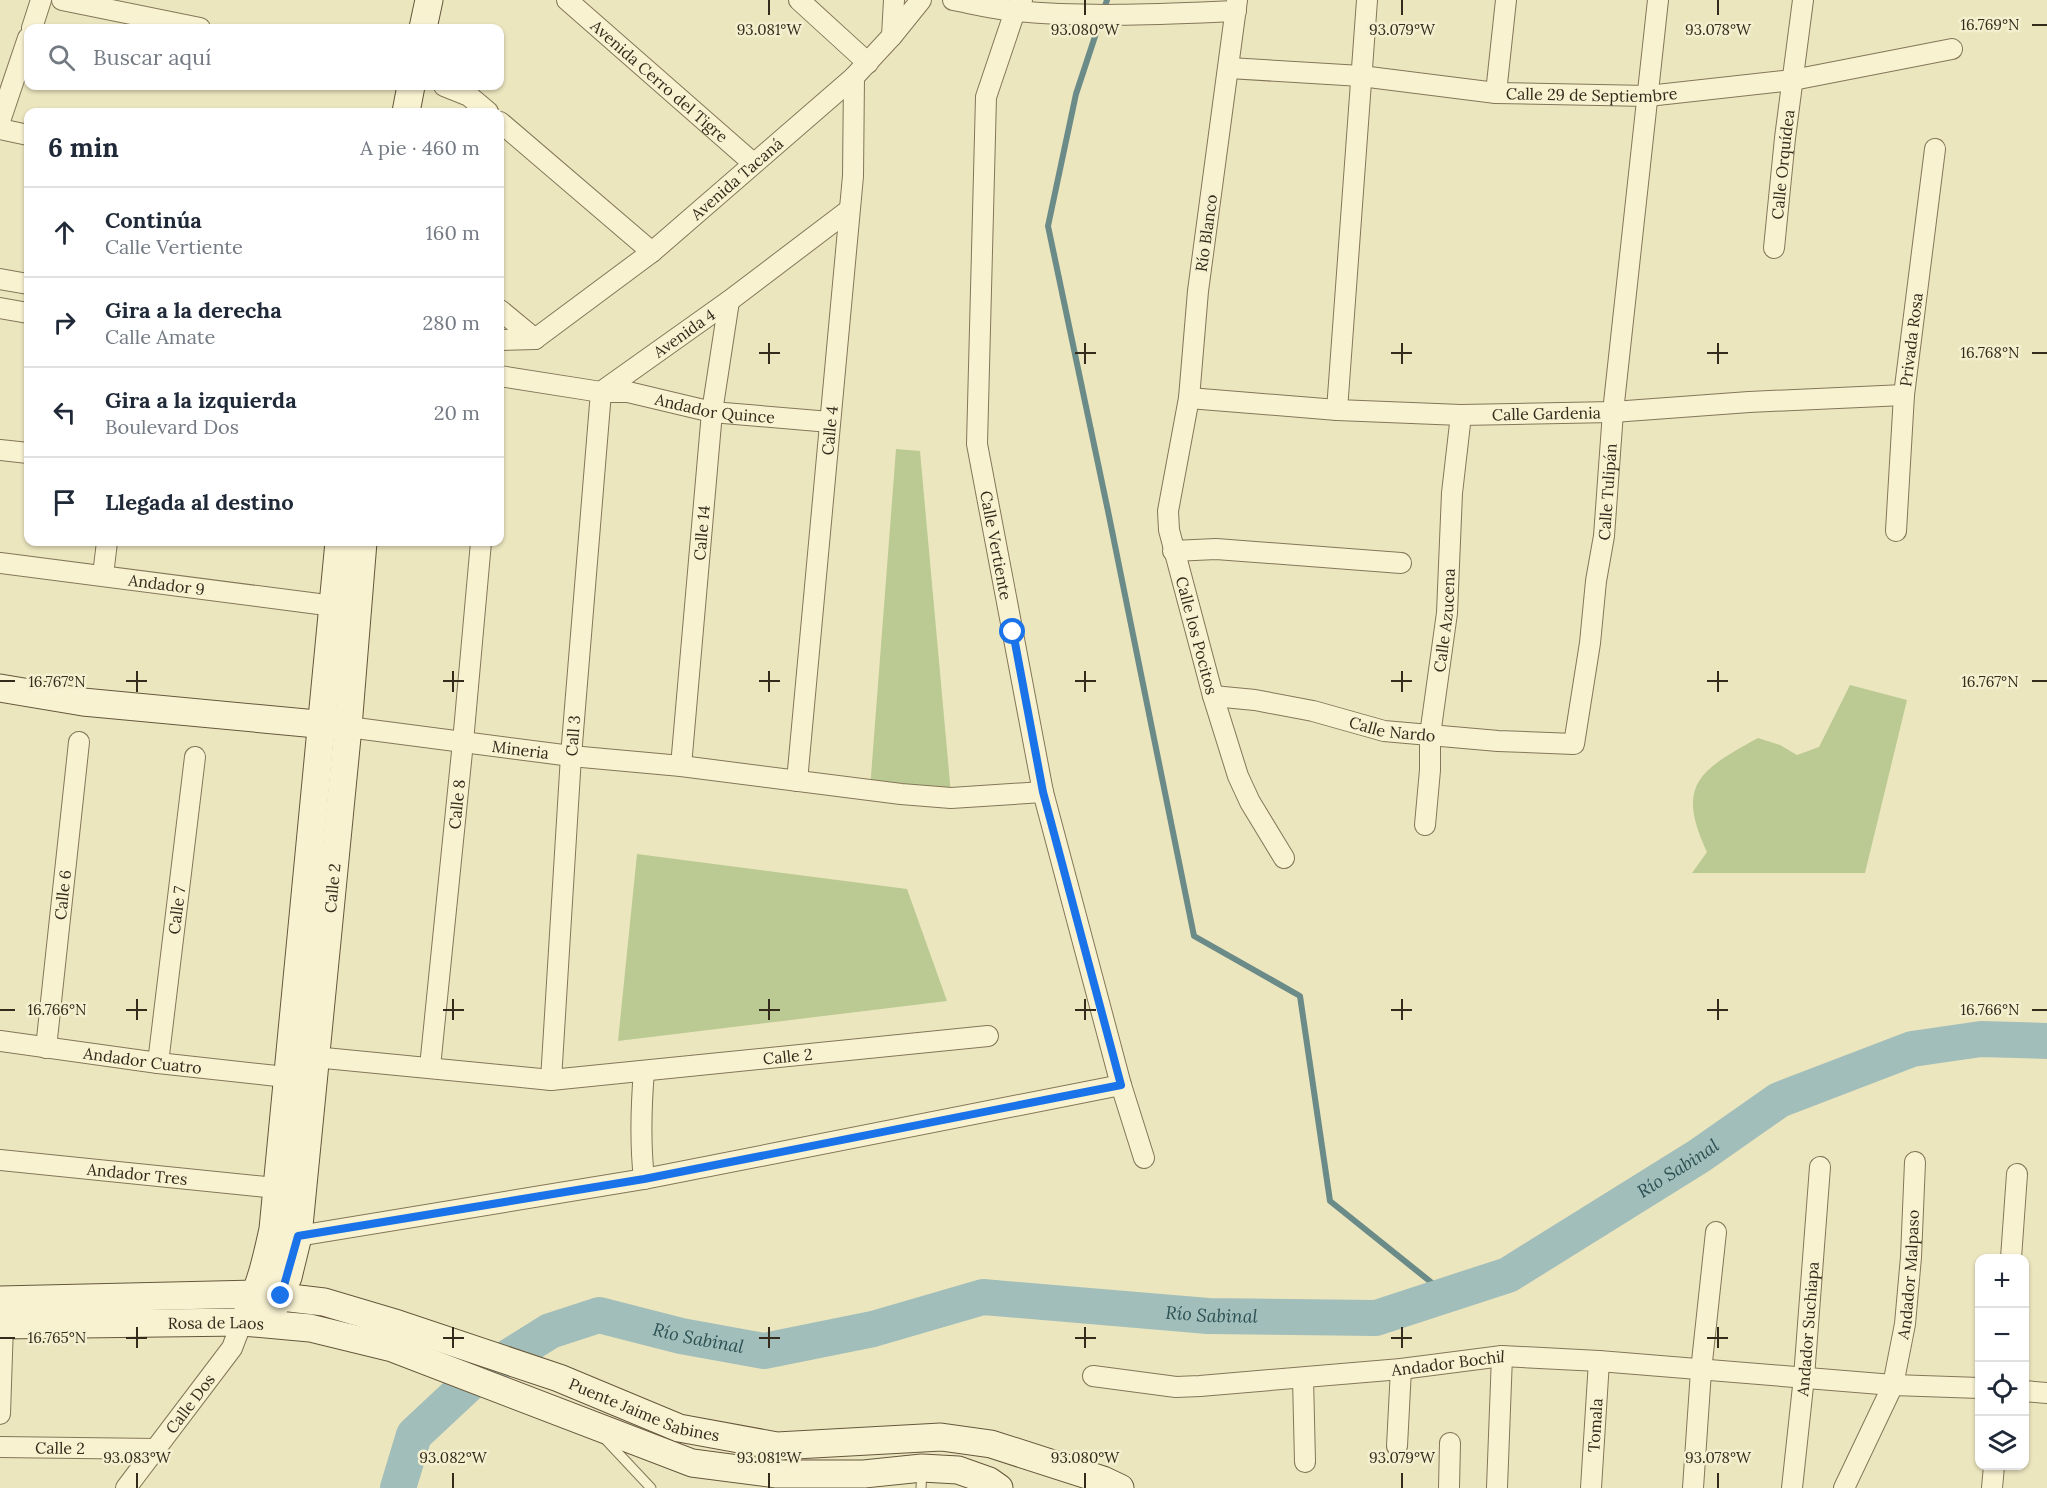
<!DOCTYPE html>
<html lang="es">
<head>
<meta charset="utf-8">
<style>
  :root { --surface:#fff; --page:#f6f6f7; --text:#1f2937; --muted:#747a83; --line:#e0e1e3 }
  body { margin:0; font-family:Lora,serif; background:var(--page); color:var(--text) }
  .controls { position:absolute; right:18px; bottom:18px; display:grid; overflow:hidden; border-radius:12px; box-shadow:0 2px 4px #0004 }
  .controls button { width:54px; height:54px; display:grid; place-items:center; padding:0; border:0; border-bottom:2px solid var(--line); background:var(--surface); color:var(--text); font:30px sans-serif }
  .stop { position:absolute; width:18px; height:18px; margin:-14px; border:4px solid #1a73e8; border-radius:50%; background:#fff }
  .stop.end { background:#1a73e8; border-color:#fff; box-shadow:0 2px 6px #0008 }
  .list { margin:0; padding:0; list-style:none }
  h2 { display:flex; justify-content:space-between; align-items:center; height:78px; margin:0; padding:0 24px; font-size:26px }
  h2 small { font-size:20px; font-weight:400; color:var(--muted) }
  .list li { display:grid; grid-template-columns:39px 1fr auto; gap:18px; align-items:center; box-sizing:border-box; height:90px; padding:0 24px; border-top:2px solid var(--line) }
  .list b { display:block; font-size:22px; white-space:nowrap }
  .list p { margin:0; font-size:20px; white-space:nowrap; color:var(--muted) }
  .list em { font-size:20px; font-style:normal; color:var(--muted) }
  .icon { flex:none; width:33px; height:33px; fill:none; stroke:currentColor; stroke-width:2; stroke-linecap:round; stroke-linejoin:round }
  .map { position:relative; flex:none; width:2047px; height:1488px; overflow:hidden }
  .search { position:absolute; background:var(--surface); box-shadow:0 2px 4px #0004; left:24px; top:24px; width:480px; height:66px; display:flex; align-items:center; gap:15px; box-sizing:border-box; padding:0 21px; border-radius:12px; color:var(--muted); font-size:22px }
  .panel { position:absolute; background:var(--surface); box-shadow:0 2px 4px #0004; left:24px; top:108px; width:480px; height:438px; border-radius:12px }
  .map>svg:first-child { display:block }
  .green { fill:#bbca93 }
  .lines { fill:none; stroke-linecap:round; stroke-linejoin:round }
  .stream { stroke:#6a8b88; stroke-width:6 }
  .river { stroke:#a2beba; stroke-width:36 }
  .lane-casing { stroke:#847658; stroke-width:11 }
  .street-casing { stroke:#847658; stroke-width:22 }
  .secondary-casing { stroke:#66573b; stroke-width:29 }
  .lane { stroke:#f8f2d1; stroke-width:9 }
  .street { stroke:#f8f2d1; stroke-width:20 }
  .secondary { stroke:#f8f2d1; stroke-width:27 }
  .route { stroke:#1a73e8; stroke-width:8 }
  .ticks { fill:none; stroke:#342b1c; stroke-width:2 }
  .labels { text-anchor:middle; stroke-width:5; stroke-linejoin:round; paint-order:stroke }
  .street-label { font-size:16px; fill:#342b1c; stroke:#f4efce }
  .water-label { font-size:18px; font-style:italic; fill:#2b5054; stroke:#f4efce }
  .ticks-label { font-size:15px; text-anchor:middle; fill:#342b1c; stroke:#f4efce; stroke-width:5; stroke-linejoin:round; paint-order:stroke }
</style>
</head>
<body>
<div class="map">
<svg width="2047" height="1488" viewBox="0 0 2047 1488">
  <rect width="100%" height="100%" fill="#ece6bf"/>
  <path class="green" d="M896,449L920,451L951,794L870,789Z
    M1850,685L1907,700L1865,873H1692L1707,852C1675,784 1700,770 1758,738L1780,745L1797,755L1819,747Z
    M637,854L907,889L947,1001L618,1041Z"/>
  <g class="lines">
    <path class="stream" d="M1107,0L1076,94L1048,226L1108,511L1194,936L1300,996L1330,1201L1447,1295"/>
    <path class="river" id="s1" d="M398,1488L414,1435L475,1378L550,1331L599,1315L681,1336L764,1351L873,1329L983,1297L1208,1316L1376,1318L1508,1275L1699,1156L1779,1100L1912,1049L1981,1039L2047,1041"/>
    <g class="lane-casing">
      <path id="lane" d="M605,1439L651,1488
        M921,1488L922,1471"/>
    </g>
    <g class="street-casing">
      <g id="street">
        <path d="M62,0L200,28"/>
        <path id="s2" d="M567,0L753,163"/>
        <path d="M799,0L868,63"/>
        <path d="M953,0C974,4 995,9 1016,11C1089,18 1163,14 1236,11"/>
        <path id="s3" d="M1022,0L1015,11L986,97L977,444L1043,792L1121,1085L1144,1158"/>
        <path id="s4" d="M1237,0L1198,291L1189,398L1168,511L1169,530L1213,696L1238,776L1250,802L1284,858"/>
        <path d="M32,28L41,0"/>
        <path d="M892,36L894,0"/>
        <path id="s5" d="M1229,68L1361,76L1496,93L1648,96L1793,80L1952,49"/>
        <path d="M444,86L469,96L488,112"/>
        <path d="M1496,93L1506,0"/>
        <path d="M0,121L28,38"/>
        <path d="M500,122L652,252"/>
        <path d="M0,129L28,135"/>
        <path id="s6" d="M1774,248L1785,138L1803,0"/>
        <path d="M0,279L28,284"/>
        <path d="M0,308L28,313"/>
        <path d="M500,310L535,339"/>
        <path id="s7" d="M535,339L652,252L854,77L892,36L921,0"/>
        <path d="M500,340L535,339"/>
        <path id="s8" d="M500,376L601,392H628L712,412L830,422"/>
        <path id="s9" d="M601,392L729,301L849,210"/>
        <path id="s10" d="M1189,398L1337,410L1461,415L1613,412L1749,402L1904,395"/>
        <path d="M1337,410L1367,0"/>
        <path d="M0,450L28,453"/>
        <path id="s11" d="M1896,531L1904,395L1935,149"/>
        <path d="M1173,551L1216,549L1401,563"/>
        <path id="s12" d="M0,563L334,606"/>
        <path d="M103,575L107,542"/>
        <path id="s13" d="M1213,696L1255,700L1313,711L1384,731L1498,741L1574,744L1590,643L1596,581L1604,536L1613,412L1658,0"/>
        <path id="s14" d="M348,727L571,756L681,766L901,794L951,798L1043,792"/>
        <path id="s15" d="M681,766L712,412L729,301"/>
        <path id="s16" d="M797,781L853,176L854,77"/>
        <path id="s17" d="M1425,825L1430,770V735L1447,613L1452,493L1461,415"/>
        <path id="s18" d="M0,1041L158,1063L286,1077"/>
        <path id="s19" d="M46,1048L79,742"/>
        <path id="s20" d="M304,1056L551,1080L988,1036"/>
        <path id="s21" d="M158,1063L195,757"/>
        <path id="s22" d="M430,1067L463,742L481,542"/>
        <path d="M644,1071C641,1107 640,1143 644,1179"/>
        <path id="s23" d="M551,1080L571,756L601,392"/>
        <path id="s24" d="M0,1160L276,1188"/>
        <path d="M298,1236L644,1179L1121,1085"/>
        <path d="M2011,1258L2017,1174"/>
        <path id="s25" d="M1093,1376L1176,1387L1200,1386L1401,1369L1502,1356L1599,1361L1893,1385L1980,1388"/>
        <path d="M1303,1378L1305,1462"/>
        <path d="M2024,1391L2047,1393"/>
        <path d="M0,1414L3,1325"/>
        <path d="M1397,1446L1401,1369"/>
        <path id="s26" d="M0,1447L156,1449"/>
        <path id="s27" d="M126,1488L232,1348L242,1322"/>
        <path d="M1449,1488L1450,1443"/>
        <path d="M1497,1488L1502,1356"/>
        <path id="s28" d="M1591,1488L1599,1361"/>
        <path d="M1693,1488L1701,1371L1716,1232"/>
        <path id="s29" d="M1792,1488L1804,1377L1820,1167"/>
        <path id="s30" d="M1844,1488L1893,1385L1905,1324L1911,1257L1915,1162"/>
        <path d="M1992,1488L1994,1466"/>
      </g>
    </g>
    <g class="secondary-casing">
      <g id="secondary">
        <path d="M423,28L429,0"/>
        <path d="M406,112L411,86"/>
        <path d="M0,688L83,702L338,726"/>
        <path id="s31" d="M0,1300L256,1294L324,1302L398,1324L559,1378L679,1428L777,1446L941,1437L991,1444L1103,1480L1120,1488"/>
        <path d="M248,1310C261,1284 267,1257 273,1229L339,542"/>
        <path id="s32" d="M273,1310L288,1277L298,1236L348,727L363,542"/>
        <path id="s33" d="M0,1325L242,1322L310,1328L392,1348L692,1463L777,1474H864L922,1468L958,1470L989,1481L999,1488"/>
      </g>
    </g>
    <use href="#lane" class="lane"/>
    <use href="#street" class="street"/>
    <use href="#secondary" class="secondary"/>
  </g>
  <g class="lines">
    <path class="route" d="M281,1296L298,1236L644,1179L1121,1085L1043,792L1013,632"/>
  </g>
  <path class="ticks" d="M769,0V15M1085,0V15M1402,0V15M1718,0V15M2032,25H2047M769,343V364M1085,343V364M1402,343V364M1718,343V364M759,353H780M1075,353H1096M1391,353H1412M1707,353H1728M2032,353H2047M137,671V692M453,671V692M769,671V692M1085,671V692M1402,671V692M1718,671V692M0,681H15M126,681H147M443,681H464M759,681H780M1075,681H1096M1391,681H1412M1707,681H1728M2032,681H2047M137,999V1020M453,999V1020M769,999V1020M1085,999V1020M1402,999V1020M1718,999V1020M0,1010H15M126,1010H147M443,1010H464M759,1010H780M1075,1010H1096M1391,1010H1412M1707,1010H1728M2032,1010H2047M137,1327V1348M453,1327V1348M769,1327V1348M1085,1327V1348M1402,1327V1348M1718,1327V1348M0,1338H15M126,1338H147M443,1338H464M759,1338H780M1075,1338H1096M1391,1338H1412M1707,1338H1728M137,1473V1488M453,1473V1488M769,1473V1488M1085,1473V1488M1402,1473V1488M1718,1473V1488"/>
  <g class="labels">
    <g class="street-label">
      <text dy="6" stroke="none"><textPath href="#s2" startOffset="123">Avenida Cerro del Tigre</textPath></text>
      <text dy="6" stroke="none"><textPath href="#s5" startOffset="364">Calle 29 de Septiembre</textPath></text>
      <text dy="6" stroke="none"><textPath href="#s6" startOffset="84">Calle Orquídea</textPath></text>
      <text dy="6" stroke="none"><textPath href="#s7" startOffset="258">Avenida Tacaná</textPath></text>
      <text transform="translate(1206 233) rotate(-82)" y="6">Río Blanco</text>
      <text dy="6" stroke="none"><textPath href="#s9" startOffset="102">Avenida 4</textPath></text>
      <text dy="6" stroke="none"><textPath href="#s11" startOffset="192">Privada Rosa</textPath></text>
      <text dy="6" stroke="none"><textPath href="#s8" startOffset="218">Andador Quince</textPath></text>
      <text dy="6" stroke="none"><textPath href="#s10" startOffset="358">Calle Gardenia</textPath></text>
      <text dy="6" stroke="none"><textPath href="#s16" startOffset="352">Calle 4</textPath></text>
      <text dy="6" stroke="none"><textPath href="#s13" startOffset="620">Calle Tulipán</textPath></text>
      <text dy="6" stroke="none"><textPath href="#s15" startOffset="234">Calle 14</textPath></text>
      <text dy="6" stroke="none"><textPath href="#s3" startOffset="554">Calle Vertiente</textPath></text>
      <text dy="6" stroke="none"><textPath href="#s12" startOffset="168">Andador 9</textPath></text>
      <text dy="6" stroke="none"><textPath href="#s17" startOffset="206">Calle Azucena</textPath></text>
      <text dy="6" stroke="none"><textPath href="#s4" startOffset="644">Calle los Pocitos</textPath></text>
      <text dy="6" stroke="none"><textPath href="#s13" startOffset="183">Calle Nardo</textPath></text>
      <text dy="6" stroke="none"><textPath href="#s23" startOffset="345">Call 3</textPath></text>
      <text dy="6" stroke="none"><textPath href="#s14" startOffset="174">Mineria</textPath></text>
      <text dy="6" stroke="none"><textPath href="#s22" startOffset="264">Calle 8</textPath></text>
      <text dy="6" stroke="none"><textPath href="#s32" startOffset="428">Calle 2</textPath></text>
      <text dy="6" stroke="none"><textPath href="#s19" startOffset="154">Calle 6</textPath></text>
      <text dy="6" stroke="none"><textPath href="#s21" startOffset="154">Calle 7</textPath></text>
      <text dy="6" stroke="none"><textPath href="#s20" startOffset="486">Calle 2</textPath></text>
      <text dy="6" stroke="none"><textPath href="#s18" startOffset="144">Andador Cuatro</textPath></text>
      <text dy="6" stroke="none"><textPath href="#s24" startOffset="138">Andador Tres</textPath></text>
      <text dy="6" stroke="none"><textPath href="#s30" startOffset="226">Andador Malpaso</textPath></text>
      <text dy="6" stroke="none"><textPath href="#s33" startOffset="216">Rosa de Laos</textPath></text>
      <text dy="6" stroke="none"><textPath href="#s29" startOffset="160">Andador Suchiapa</textPath></text>
      <text dy="6" stroke="none"><textPath href="#s25" startOffset="357">Andador Bochil</textPath></text>
      <text dy="6" stroke="none"><textPath href="#s27" startOffset="106">Calle Dos</textPath></text>
      <text dy="6" stroke="none"><textPath href="#s31" startOffset="663">Puente Jaime Sabines</textPath></text>
      <text dy="6" stroke="none"><textPath href="#s28" startOffset="63">Tomala</textPath></text>
      <text dy="6" stroke="none"><textPath href="#s26" startOffset="60">Calle 2</textPath></text>
    </g>
    <g class="water-label">
      <text dy="6" stroke="none"><textPath href="#s1" startOffset="1407">Río Sabinal</textPath></text>
      <text dy="6" stroke="none"><textPath href="#s1" startOffset="903">Río Sabinal</textPath></text>
      <text dy="6" stroke="none"><textPath href="#s1" startOffset="381">Río Sabinal</textPath></text>
    </g>
  </g>
  <g class="ticks-label">
    <text x="1990" y="30">16.769°N</text>
    <text x="769" y="35">93.081°W</text>
    <text x="1085" y="35">93.080°W</text>
    <text x="1402" y="35">93.079°W</text>
    <text x="1718" y="35">93.078°W</text>
    <text x="1990" y="358">16.768°N</text>
    <text x="57" y="687">16.767°N</text>
    <text x="1990" y="687">16.767°N</text>
    <text x="57" y="1015">16.766°N</text>
    <text x="1990" y="1015">16.766°N</text>
    <text x="57" y="1343">16.765°N</text>
    <text x="137" y="1463">93.083°W</text>
    <text x="453" y="1463">93.082°W</text>
    <text x="769" y="1463">93.081°W</text>
    <text x="1085" y="1463">93.080°W</text>
    <text x="1402" y="1463">93.079°W</text>
    <text x="1718" y="1463">93.078°W</text>
  </g>
</svg>
<div class="controls">
<button>+</button>
<button>−</button>
<button><svg class="icon" aria-label="locate" viewBox="0 0 24 24"><circle cx="12" cy="12" r="6"/><path d="M12 2v4M12 18v4M2 12h4M18 12h4"/></svg></button>
<button><svg class="icon" aria-label="layers" viewBox="0 0 24 24"><path d="M12 4l9 5-9 5-9-5zM3 14l9 5 9-5"/></svg></button>
</div>
<div class="stop" style="left:1013px;top:632px"></div>
<div class="stop end" style="left:281px;top:1296px"></div>
<div class="search"><svg class="icon" aria-label="search" viewBox="0 0 24 24"><circle cx="10" cy="10" r="6"/><path d="M15 15l6 6"/></svg>Buscar aquí</div>
<section class="panel">
<h2>6 min<small>A pie · 460 m</small></h2>
<ul class="list">
<li><svg class="icon" aria-label="ahead" viewBox="0 0 24 24"><path d="M12 20V5M6 11l6-6 6 6"/></svg><div><b>Continúa</b><p>Calle Vertiente</p></div><em>160 m</em></li>
<li><svg class="icon" aria-label="right" viewBox="0 0 24 24"><path d="M7 20v-9h11M14 6l5 5-5 5"/></svg><div><b>Gira a la derecha</b><p>Calle Amate</p></div><em>280 m</em></li>
<li><svg class="icon" aria-label="left" viewBox="0 0 24 24"><path d="M17 20v-9H6M10 6l-5 5 5 5"/></svg><div><b>Gira a la izquierda</b><p>Boulevard Dos</p></div><em>20 m</em></li>
<li><svg class="icon" aria-label="arrive" viewBox="0 0 24 24"><path d="M6 21V4h12l-3 4 3 4H6"/></svg><div><b>Llegada al destino</b></div></li>
</ul>
</section>
</div>
</body>
</html>
